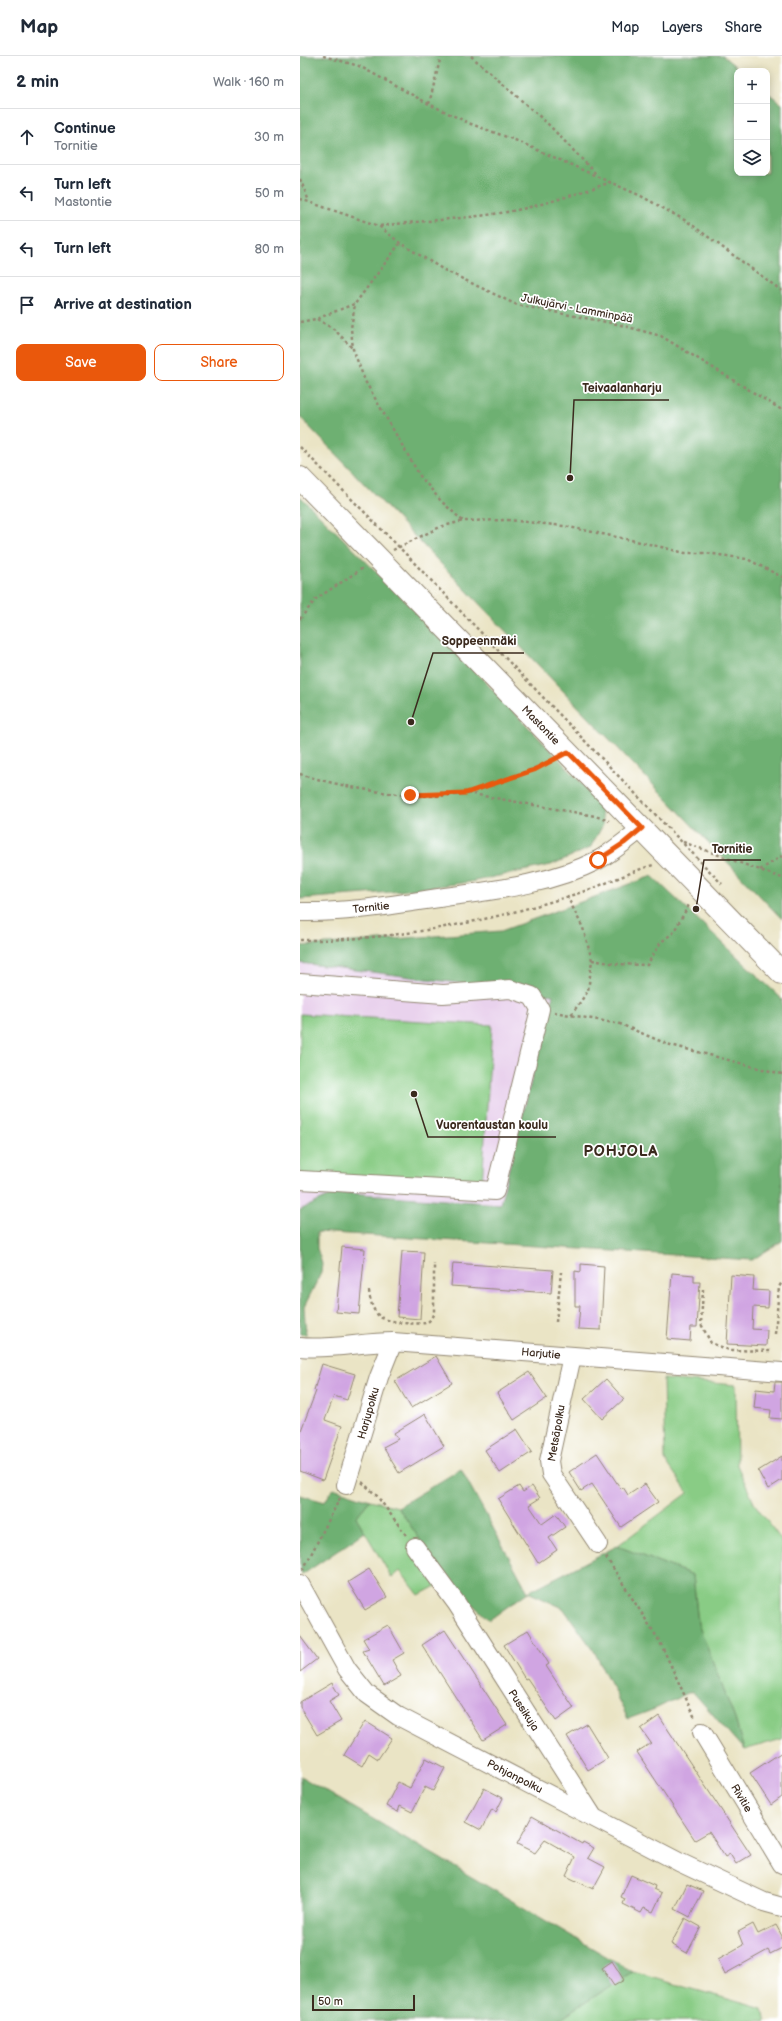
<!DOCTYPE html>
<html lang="en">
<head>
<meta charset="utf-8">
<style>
  :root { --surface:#fff; --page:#f6f6f7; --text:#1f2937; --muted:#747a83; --line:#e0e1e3; --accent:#ea580c }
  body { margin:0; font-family:"Balsamiq Sans",sans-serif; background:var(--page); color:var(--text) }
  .controls { position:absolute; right:12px; top:12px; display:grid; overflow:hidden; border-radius:8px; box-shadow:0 2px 10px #0003 }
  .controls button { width:36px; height:36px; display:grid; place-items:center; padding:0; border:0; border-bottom:1px solid var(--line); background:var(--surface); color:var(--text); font:20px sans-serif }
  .scale { position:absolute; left:12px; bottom:10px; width:103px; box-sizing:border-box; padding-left:4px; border:2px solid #3b2a1e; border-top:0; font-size:11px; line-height:14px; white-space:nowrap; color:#3b2a1e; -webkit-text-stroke:3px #fff; paint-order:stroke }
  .stop { position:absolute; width:12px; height:12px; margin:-9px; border:3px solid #ea580c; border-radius:50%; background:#fff }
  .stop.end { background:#ea580c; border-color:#fff; box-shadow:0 1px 4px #0008 }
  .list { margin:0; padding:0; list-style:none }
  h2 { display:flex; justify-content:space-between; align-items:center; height:52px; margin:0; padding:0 16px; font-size:17px }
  h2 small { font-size:13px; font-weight:400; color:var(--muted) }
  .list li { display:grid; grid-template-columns:26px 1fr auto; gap:12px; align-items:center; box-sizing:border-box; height:56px; padding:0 16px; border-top:1px solid var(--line) }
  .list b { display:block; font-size:15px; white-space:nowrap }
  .list p { margin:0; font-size:13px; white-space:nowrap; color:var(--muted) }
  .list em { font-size:13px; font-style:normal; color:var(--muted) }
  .actions { display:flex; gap:8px; padding:12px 16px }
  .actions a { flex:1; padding:9px 0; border:1px solid var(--accent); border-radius:8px; text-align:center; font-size:14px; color:var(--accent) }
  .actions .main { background:var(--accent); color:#fff }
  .icon { flex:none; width:22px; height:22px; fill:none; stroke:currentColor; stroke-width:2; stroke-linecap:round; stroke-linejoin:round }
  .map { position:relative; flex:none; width:482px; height:1965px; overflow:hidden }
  header { display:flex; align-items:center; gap:24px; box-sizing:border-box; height:56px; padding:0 20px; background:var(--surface); border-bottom:1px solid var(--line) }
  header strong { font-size:19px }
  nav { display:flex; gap:22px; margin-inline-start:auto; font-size:14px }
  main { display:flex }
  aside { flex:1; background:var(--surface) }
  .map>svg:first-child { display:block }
  .built { fill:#e9d2ed }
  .green { fill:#89cc85; stroke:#627b52 }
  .forest { fill:#6eb072; stroke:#546d48 }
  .building { fill:#d0a5e2 }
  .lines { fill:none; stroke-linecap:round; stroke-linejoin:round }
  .minor-casing { stroke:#928772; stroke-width:20 }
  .major-casing { stroke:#928772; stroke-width:24 }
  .path { stroke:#928772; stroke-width:2.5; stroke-dasharray:3 3; stroke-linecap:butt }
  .minor { stroke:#fff; stroke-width:18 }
  .major { stroke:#fff; stroke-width:22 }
  .route { stroke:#ea580c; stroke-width:5 }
  .labels { text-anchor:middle; stroke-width:3.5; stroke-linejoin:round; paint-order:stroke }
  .street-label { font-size:11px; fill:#3b2a1e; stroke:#fff }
  .district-label { font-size:15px; font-weight:bold; letter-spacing:1px; fill:#3b2a1e; stroke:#fff }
  .leader { fill:none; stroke:#3b2a1e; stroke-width:1.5 }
  .callout-dot { fill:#3b2a1e; stroke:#fff; stroke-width:1.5 }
  .callout-label { font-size:12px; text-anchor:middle; font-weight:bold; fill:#3b2a1e; stroke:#fff; stroke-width:3.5; stroke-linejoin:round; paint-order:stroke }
</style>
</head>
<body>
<header>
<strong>Map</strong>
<nav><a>Map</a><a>Layers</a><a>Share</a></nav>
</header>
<main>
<aside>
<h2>2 min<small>Walk · 160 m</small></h2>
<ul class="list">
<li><svg class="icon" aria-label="ahead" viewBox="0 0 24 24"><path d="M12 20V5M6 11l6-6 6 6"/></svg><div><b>Continue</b><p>Tornitie</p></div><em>30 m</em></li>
<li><svg class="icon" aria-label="left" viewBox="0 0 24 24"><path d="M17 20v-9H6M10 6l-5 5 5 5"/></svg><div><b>Turn left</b><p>Mastontie</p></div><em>50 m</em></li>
<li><svg class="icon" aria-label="left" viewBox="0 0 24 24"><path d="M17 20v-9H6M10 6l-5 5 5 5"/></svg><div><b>Turn left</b></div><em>80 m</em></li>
<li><svg class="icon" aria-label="arrive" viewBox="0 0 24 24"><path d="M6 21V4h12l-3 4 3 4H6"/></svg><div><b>Arrive at destination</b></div></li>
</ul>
<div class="actions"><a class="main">Save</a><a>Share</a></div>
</aside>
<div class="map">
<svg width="482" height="1965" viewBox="0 0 482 1965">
  <rect width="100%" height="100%" fill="#fff"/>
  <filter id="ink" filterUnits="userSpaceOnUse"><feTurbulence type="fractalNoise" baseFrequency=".025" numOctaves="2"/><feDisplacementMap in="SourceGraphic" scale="8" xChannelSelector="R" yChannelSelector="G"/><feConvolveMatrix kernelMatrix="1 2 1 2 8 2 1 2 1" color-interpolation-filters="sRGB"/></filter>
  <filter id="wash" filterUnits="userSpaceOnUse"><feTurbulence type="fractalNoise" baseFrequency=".012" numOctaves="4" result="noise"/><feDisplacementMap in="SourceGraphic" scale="16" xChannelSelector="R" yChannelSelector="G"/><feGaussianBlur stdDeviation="0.9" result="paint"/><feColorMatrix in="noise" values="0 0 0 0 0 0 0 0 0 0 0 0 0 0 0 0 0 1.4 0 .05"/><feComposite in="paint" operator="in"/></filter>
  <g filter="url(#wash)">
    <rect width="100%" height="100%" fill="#eae4c5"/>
    <path class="built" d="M0,907L253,938L200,1148L49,1137L34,1138L0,1154Z"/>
    <path class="green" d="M0,958L192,969L182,1130L0,1119Z
      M363,1323L436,1329L437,1409L454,1447L482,1485V1683L444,1694L435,1663L398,1568L393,1519L317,1490L388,1437L365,1404Z
      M70,1444L98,1451L147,1524L119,1539L100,1515L92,1522L56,1461Z
      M333,1916L463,1953L466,1965H256Z"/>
    <path class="forest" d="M0,0H423L441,15H437V117H467V36L482,48V863L0,361Z
      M0,440L147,586L299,745L303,769L290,792L251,809L170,826L92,836L0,843Z
      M352,820L482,943V1185L452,1204L17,1176V1192L22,1208L21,1217L4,1251L6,1279L0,1278V1154L34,1138L49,1137L200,1148L253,939L0,907V890L201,875Z
      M161,1413L228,1536L317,1490L393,1519L398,1568L435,1663L444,1694L392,1635L355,1653L328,1663L294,1595L263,1552L228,1536L189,1564L147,1524L98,1451Z
      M33,1432L70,1444L56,1461L65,1476L2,1519L0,1514V1439L25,1446Z
      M0,1720L333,1916L256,1965H0Z"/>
    <g id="blocks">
      <path class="building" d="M42,1191L65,1193L59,1258L36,1256Z
        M102,1195L124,1196L120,1263L97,1261Z
        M153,1207L253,1214L251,1237L151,1230Z
        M281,1208L304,1210L301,1274L278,1273L280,1250H275V1215L281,1216Z
        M372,1217L394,1219V1226H400L397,1271H391L390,1285L367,1283Z
        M431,1219L454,1221L453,1234L469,1235L468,1252L453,1251L452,1273L467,1274L466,1290L427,1288Z
        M136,1300L152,1327L111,1352L95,1325Z
        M22,1308L55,1318L47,1344L34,1340L25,1364L42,1370L23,1424L0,1415V1377L16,1335L14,1334Z
        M229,1316L247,1342L214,1364L197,1337Z
        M306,1323L324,1343L302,1363L284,1343Z
        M475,1326H482V1363L470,1362L471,1354L454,1352L456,1333L474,1335Z
        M125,1358L144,1390L99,1417L83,1391L98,1383L94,1377Z
        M217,1373L232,1396L200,1417L185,1394Z
        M297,1397L321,1433L323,1431L328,1439L345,1428L358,1446L321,1471L292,1428L281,1435L269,1416Z
        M482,1400V1424L468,1433L458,1415Z
        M219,1430L223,1436L232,1430L240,1442L229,1449L242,1468L256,1458L265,1471L249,1482L257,1494L238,1507L198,1443Z
        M69,1513L87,1541L65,1554L48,1526Z
        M88,1569L104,1597L92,1604L101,1620L84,1630L63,1595L69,1593L63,1583Z
        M145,1574L207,1669L183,1684L122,1589Z
        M228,1574L249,1608L246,1610L274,1652L256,1665L227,1622L225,1623L204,1589Z
        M0,1580L17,1603L0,1616Z
        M32,1627L39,1639L29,1645L41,1665L17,1679L0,1651V1646Z
        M359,1660L451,1799L436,1808L430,1798L425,1801L409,1776L395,1784L337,1696L351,1687L341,1673Z
        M65,1665L92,1682L78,1703L69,1697L62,1710L44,1699Z
        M287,1668L308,1702L288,1714L267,1680Z
        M482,1696V1741L471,1749L450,1717Z
        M126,1702L145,1712L133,1735L125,1731L112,1756L100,1750L98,1756L86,1750L98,1726L110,1732Z
        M184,1732L203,1742L196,1756L192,1753L181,1774L166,1766Z
        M232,1760L282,1788L283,1786L294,1792L288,1802L305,1811L293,1833L266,1820L275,1801L245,1784L235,1797L217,1788Z
        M331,1819L355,1830L354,1833L362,1837L353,1856L344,1852L341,1857L323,1848L325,1843L321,1841Z
        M387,1828L403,1835L390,1861L375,1853Z
        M385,1862L401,1871L387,1897L371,1888Z
        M453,1868L458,1878L476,1869L482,1880V1892L470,1898L468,1894L425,1918L418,1903L443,1889L438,1876Z
        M312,1905L324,1924L314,1930L302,1912Z"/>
    </g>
  </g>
  <g filter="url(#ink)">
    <use href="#blocks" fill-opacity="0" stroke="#928772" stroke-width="1"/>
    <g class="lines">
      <g class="minor-casing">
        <path id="minor" d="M0,856C49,857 97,848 145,841C197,834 251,828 298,804C314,795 328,783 342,772
          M0,927L143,938L210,933L232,940L240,953L195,1135L0,1124
          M0,1291C31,1294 62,1286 93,1286L482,1316
          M272,1300L249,1405L251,1418L298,1488
          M46,1429L79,1321L93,1286
          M115,1491L157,1548L292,1759
          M0,1528L47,1613L67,1638L98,1660L379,1806L464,1846L482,1851
          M402,1676L482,1808"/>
      </g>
      <g class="major-casing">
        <path id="major" d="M0,422L482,917"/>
      </g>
      <path class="path" d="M23,0L59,10L129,48L171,68L215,84L341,140L388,166L482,235
        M171,0L247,67L297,119
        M129,48L141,0
        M0,123L9,145
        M0,143L79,170L100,187L144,214L217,249L317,268L361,280L482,354
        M80,170C125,164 172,163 217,154C249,147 280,137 311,126
        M100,187L55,248L51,272L53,293L65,325L120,420L141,445L163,465
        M17,263L35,274L53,293
        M0,266L16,263L54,248
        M0,391L99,491L422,828
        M93,494L140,471L163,465L208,464L264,470L345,487L385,497H406L447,503L482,521
        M0,563L16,543L63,512
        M0,718C44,732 120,746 165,737C174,735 183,731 192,728C212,721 232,714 251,705
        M167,737L295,760L309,765
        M383,786L482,822
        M460,814L482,800
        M267,840L283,872L292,904L288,935L271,959
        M0,884C96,885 194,865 285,835C308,827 330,816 353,809
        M292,904L317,908L347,909L361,886L373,877L390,847
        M254,956L320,968L367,988L482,1018
        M403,1233L401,1268L411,1287L429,1294L472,1295
        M69,1235C70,1243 72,1254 79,1260C85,1266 116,1269 125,1267C130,1266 132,1261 134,1256V1207
        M256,1266L261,1216
        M475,1278L479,1231L482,1226
        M62,1426L77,1440L106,1479
        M306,1501L360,1586L395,1662
        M3,1514L40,1442"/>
      <use href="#minor" class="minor"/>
      <use href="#major" class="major"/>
    </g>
  </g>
  <g class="lines" filter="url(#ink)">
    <path class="route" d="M110,739L166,737L234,714L268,696L342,772L324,787L298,804"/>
  </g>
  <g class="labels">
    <g class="street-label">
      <text transform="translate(277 252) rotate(11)" y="4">Julkujärvi - Lamminpää</text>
      <text transform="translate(241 669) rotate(46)" y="4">Mastontie</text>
      <text transform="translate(71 851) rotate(-6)" y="4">Tornitie</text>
      <text transform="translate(241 1297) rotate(5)" y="4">Harjutie</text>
      <text transform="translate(68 1357) rotate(-74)" y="4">Harjupolku</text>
      <text transform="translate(256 1377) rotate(-80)" y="4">Metsäpolku</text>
      <text transform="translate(224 1654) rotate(57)" y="4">Pussikuja</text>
      <text transform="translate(215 1720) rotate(27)" y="4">Pohjanpolku</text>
      <text transform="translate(442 1742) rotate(59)" y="4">Rivitie</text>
    </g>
    <g class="district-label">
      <text x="321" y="1100">POHJOLA</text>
    </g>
  </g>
  <path class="leader" d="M270 422L274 344H369M111 666L133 597H224M396 853L404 804H461M114 1038L128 1081H256"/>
  <g class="callout-dot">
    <circle cx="270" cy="422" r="4"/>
    <circle cx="111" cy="666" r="4"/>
    <circle cx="396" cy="853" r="4"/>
    <circle cx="114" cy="1038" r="4"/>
  </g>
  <g class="callout-label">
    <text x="322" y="336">Teivaalanharju</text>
    <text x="179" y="589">Soppeenmäki</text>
    <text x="432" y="797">Tornitie</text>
    <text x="192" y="1073">Vuorentaustan koulu</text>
  </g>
</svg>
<div class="controls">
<button>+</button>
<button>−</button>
<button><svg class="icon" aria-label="layers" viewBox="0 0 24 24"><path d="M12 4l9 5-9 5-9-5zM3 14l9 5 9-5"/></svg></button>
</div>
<div class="scale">50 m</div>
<div class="stop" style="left:298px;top:804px"></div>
<div class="stop end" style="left:110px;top:739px"></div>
</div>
</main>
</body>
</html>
